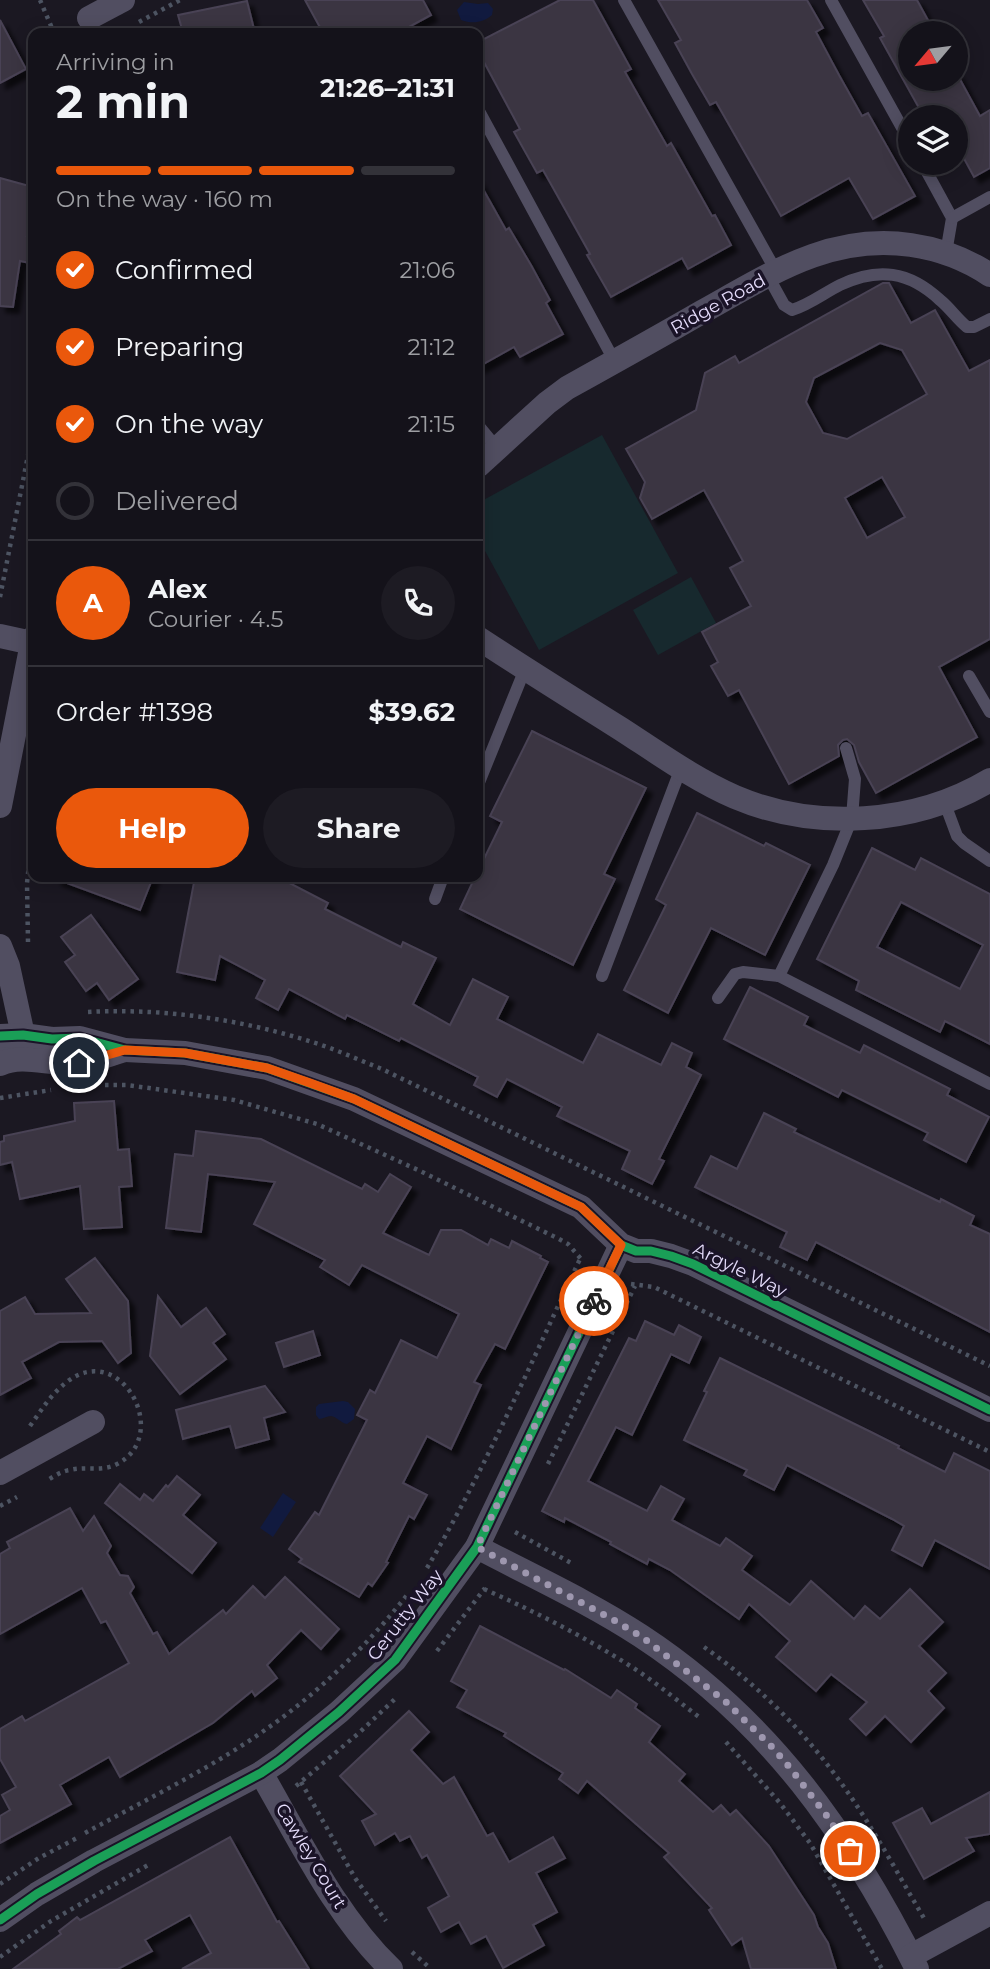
<!DOCTYPE html>
<meta charset="utf-8">
<style>
:root{--surface:#14121a;--page:#1d1b23;--text:#f1f3f6;--muted:#9d9ea2;--line:#333239;--accent:#ea580c}
body{margin:0;font-family:Montserrat,sans-serif;background:var(--page);color:var(--text);height:100vh;display:flex;flex-direction:column;font-size:26px;white-space:nowrap}
*{box-sizing:border-box;margin:0}
p{font-size:23px;color:var(--muted)}
.icon{flex:none;width:38px;height:38px;fill:none;stroke:currentColor;stroke-width:2;stroke-linecap:round;stroke-linejoin:round}
.map{position:relative;flex:1;overflow:hidden}
.details{position:absolute;left:28px;top:28px;width:455px;height:854px;display:flex;flex-direction:column;background:var(--surface);border-radius:14px;box-shadow:0 4px 18px #0003,0 0 0 2px var(--line)}
.details>*{flex:none}
.needle{width:46px;rotate:241deg}
.tools{position:absolute;left:898px;top:21px;display:grid;gap:14px}
.tools a{display:grid;place-items:center;width:70px;height:70px;border-radius:50%;background:var(--surface);box-shadow:0 4px 18px #0003,0 0 0 2px var(--line);font-size:35px}
.pin{position:absolute;display:grid;place-items:center;width:60px;height:60px;color:#fff;margin:-30px;border:4px solid #fff;border-radius:50%;box-shadow:0 2px 7px #0007}
.courier{position:absolute;display:grid;place-items:center;width:70px;height:70px;margin:-35px;border:5px solid #ea580c;border-radius:50%;background:#fff;color:#222;box-shadow:0 2px 9px #0007}
.headline em{font-style:normal;font-weight:700}
.headline div{display:flex;flex-direction:column-reverse}
.headline{display:flex;align-items:center;justify-content:space-between;height:119px;padding:0 28px}
h1{font-size:46px;font-weight:700;line-height:52px}
.bar{display:grid;grid-template-columns:repeat(4,1fr);gap:10px 7px;align-content:center;height:84px;padding:0 28px}
.bar i{height:9px;border-radius:5px;background:var(--line)}
.bar .selected{background:var(--accent)}
.bar p{grid-column:span 4}
.line{display:flex;align-items:center;gap:18px;padding:0 28px;border-top:2px solid var(--line)}
.line div{flex:1}
.round{display:grid;place-items:center;flex:none;width:74px;height:74px;border-radius:37px;background:var(--page)}
ol{padding:0 28px;list-style:none}
li{display:flex;align-items:center;gap:21px;height:77px}
li p{margin-inline-start:auto}
li .icon{padding:7px;border-radius:50%;background:var(--accent);color:#fff;stroke-width:4}
li:last-child{color:var(--muted)}
li i{width:38px;height:38px;border:4px solid var(--line);border-radius:50%}
.primary-button{display:flex;gap:14px;margin-top:auto;padding:14px 28px}
.primary-button a{flex:1;height:80px;border-radius:42px;background:var(--accent);color:#fff;font-size:28px;font-weight:700;line-height:80px;text-align:center}
.primary-button a+a{background:var(--page);color:var(--text)}
.map>svg:first-child{display:block}
.green{fill:#17292e}
.water{fill:#111a3f}
.building{fill:#3b3643;stroke:#494354;stroke-width:2;fill-rule:evenodd;filter:url(#shadow)}
.lines{fill:none;stroke-linecap:round;stroke-linejoin:round}
.path{stroke:#4d5462;stroke-width:4.5;stroke-dasharray:3.5 5;stroke-linecap:butt}
.lane{stroke:#514e61;stroke-width:12}
.street{stroke:#514e61;stroke-width:24}
.cycleway-casing{stroke:#1a1327;stroke-width:13}
.cycleway{stroke:#1a9f57;stroke-width:9}
.done{stroke:#9e97af;stroke-width:7;stroke-dasharray:0 12.6}
.route{stroke:#ea580c;stroke-width:9}
.labels{text-anchor:middle;dominant-baseline:central;stroke-width:7;stroke-linejoin:round;paint-order:stroke}
.street-label{font-size:18px;fill:#e5dcfb;stroke:#1a1327}
</style>
<div class="map">
<svg width="990" height="1969" viewBox="0 0 990 1969">
<defs>
<filter id="shadow"><feDropShadow dx="6" dy="6" stdDeviation="2" flood-color="#0009"/></filter>
</defs>
<rect width="100%" height="100%" fill="#1b1822"/>
<g class="green">
<polygon points="602,435 678,573 539,650 478,538 478,503"/>
<polygon points="691,577 716,623 658,655 633,610"/>
</g>
<g class="water">
<path d="M464,2L478,4L488,3L493,9L492,15C483,23 472,24 461,20L457,10Z"/>
<path d="M343,1401L348,1402L355,1409L354,1419L347,1424C341,1423 337,1417 331,1416C327,1416 323,1419 319,1419L316,1415V1407L319,1404Z"/>
<polygon points="283,1493 296,1502 273,1537 260,1528"/>
</g>
<g class="building">
<polygon points="305,0 423,0 431,15 398,33 323,33"/>
<polygon points="560,0 593,0 631,69 625,72 667,146 671,143 712,216 715,215 731,245 688,269 682,258 611,297 587,255 590,254 543,170 537,173 514,132 520,129 478,51 478,42"/>
<polygon points="658,0 807,0 823,28 816,32 839,75 862,116 868,113 915,196 873,219 849,178 781,216 716,102 710,105 692,74 675,43 681,40"/>
<polygon points="863,0 917,0 935,33 910,33 910,79 956,79 956,72 980,116 990,110 990,168 974,177 956,144 956,117 924,117 880,38 884,36"/>
<polygon points="247,1 255,33 183,33 178,15"/>
<polygon points="0,20 26,69 0,83"/>
<polygon points="0,178 33,187 33,216 27,236 33,237 30,263 20,261 13,307 0,306"/>
<polygon points="478,180 506,230 509,228 531,265 550,300 546,303 563,334 520,357 514,347 478,367"/>
<path d="M883,283H889L911,323L935,310L969,371L990,360V639L939,667L977,737L876,793L859,762L854,745L847,739L843,740L838,745L839,756L789,784L739,690L728,696L711,666L718,662L702,632L751,606L730,568L743,561L704,490L652,519L640,498L645,482L626,449L696,410L705,373L735,356L739,363ZM880,343L902,350L927,394L847,439L823,433L806,402L814,378ZM882,477L905,517L867,538L845,498Z"/>
<polygon points="532,731 646,788 604,874 615,879 573,965 460,909 475,877 478,877 478,871 502,822 490,816"/>
<polygon points="697,813 764,846 766,843 810,865 765,955 711,928 668,1013 624,990 666,905 656,899"/>
<path d="M872,848L915,870L921,858L990,894V1044L945,1021L940,1032L856,990L859,981L817,959ZM901,902L983,945L960,989L877,947Z"/>
<polygon points="56,877 153,877 140,910 56,879"/>
<polygon points="195,877 278,877 328,903 325,909 401,947 403,942 436,958 413,1004 450,1025 473,979 508,997 497,1019 583,1063 598,1034 661,1065 672,1043 692,1053 686,1067 701,1075 659,1159 664,1161 652,1184 622,1169 630,1151 557,1116 562,1107 507,1079 497,1097 474,1085 478,1077 401,1038 399,1041 347,1015 345,1019 289,989 278,1010 256,998 265,980 220,956 215,980 177,972"/>
<polygon points="91,915 138,979 109,1000 97,983 86,991 65,962 75,955 61,937"/>
<polygon points="750,987 808,1017 804,1025 860,1053 864,1045 950,1089 947,1095 989,1117 966,1162 924,1140 928,1133 842,1090 838,1097 724,1039"/>
<polygon points="114,1101 118,1150 129,1149 132,1186 119,1187 122,1227 84,1229 80,1186 20,1199 12,1162 0,1165 0,1142 4,1141 4,1136 75,1121 74,1103"/>
<polygon points="764,1113 796,1129 794,1132 940,1202 941,1199 974,1216 970,1225 990,1234 990,1332 816,1242 807,1260 780,1247 787,1232 695,1187 711,1156 737,1169"/>
<polygon points="196,1131 261,1139 362,1189 365,1184 378,1192 390,1174 411,1187 383,1233 429,1255 441,1230 461,1230 488,1245 491,1239 509,1248 512,1241 541,1256 540,1258 548,1262 505,1349 495,1344 474,1382 481,1385 451,1449 427,1436 403,1483 427,1495 414,1519 409,1516 386,1562 388,1563 372,1586 368,1583 359,1597 299,1562 302,1559 289,1549 315,1512 319,1515 367,1420 357,1415 370,1390 375,1393 401,1340 437,1358 459,1314 362,1265 349,1285 320,1267 325,1260 254,1224 275,1182 208,1174 201,1232 166,1228 175,1154 193,1156"/>
<polygon points="95,1258 128,1301 131,1353 118,1363 102,1341 59,1342 22,1362 31,1378 0,1395 0,1311 25,1297 35,1314 91,1313 66,1279"/>
<polygon points="158,1296 181,1327 206,1308 225,1334 213,1343 226,1359 180,1394 150,1356"/>
<polygon points="645,1321 674,1335 679,1325 701,1337 689,1363 671,1354 632,1435 616,1427 588,1481 647,1511 661,1486 684,1499 672,1520 720,1546 726,1538 752,1556 742,1570 790,1605 811,1581 854,1619 865,1606 880,1619 910,1589 943,1622 919,1646 946,1673 928,1691 944,1708 911,1742 885,1716 866,1735 850,1719 867,1702 831,1674 816,1691 776,1657 790,1641 749,1604 739,1619 670,1570 649,1559 647,1564 610,1544 611,1542 565,1518 564,1522 542,1511 629,1338 636,1341"/>
<polygon points="313,1331 320,1355 284,1367 276,1343"/>
<polygon points="720,1358 869,1431 899,1446 898,1448 945,1472 954,1453 990,1471 990,1569 935,1540 922,1566 892,1550 904,1526 892,1519 787,1465 774,1490 744,1475 747,1470 684,1440 707,1392 704,1391"/>
<polygon points="265,1386 285,1412 264,1418 269,1439 236,1448 230,1426 183,1439 176,1410"/>
<polygon points="177,1476 200,1495 183,1515 216,1543 192,1573 105,1503 120,1484 140,1500 144,1494 153,1501 166,1485 168,1487"/>
<polygon points="70,1508 83,1531 94,1516 111,1546 107,1553 120,1575 128,1576 134,1587 130,1593 153,1634 157,1632 169,1654 223,1610 226,1614 253,1586 265,1598 285,1577 339,1629 321,1649 301,1630 267,1665 277,1678 255,1696 252,1691 213,1723 120,1777 109,1757 60,1785 71,1804 0,1843 0,1816 10,1810 2,1795 16,1787 0,1759 0,1729 22,1716 25,1721 129,1663 106,1621 101,1623 82,1588 0,1634 0,1554 10,1548 7,1542"/>
<polygon points="480,1626 564,1670 565,1669 611,1698 617,1690 637,1704 635,1708 660,1726 649,1742 685,1774 679,1781 713,1812 721,1805 730,1815 736,1810 769,1846 814,1915 818,1927 828,1943 836,1969 751,1969 742,1938 732,1945 709,1910 712,1908 664,1857 669,1853 587,1781 578,1793 559,1779 563,1773 504,1736 506,1733 457,1707 467,1690 451,1681"/>
<polygon points="409,1711 429,1732 411,1750 443,1784 454,1777 487,1836 493,1833 509,1862 553,1837 565,1858 536,1873 557,1912 533,1925 544,1945 503,1968 486,1936 471,1944 459,1922 441,1932 428,1908 449,1896 427,1855 422,1858 410,1836 400,1841 395,1833 375,1845 362,1821 376,1814 340,1776"/>
<polygon points="990,1792 990,1834 966,1838 974,1851 924,1879 893,1823 922,1808 931,1824"/>
<polygon points="230,1837 277,1922 279,1921 309,1969 182,1969 211,1953 190,1915 145,1940 152,1951 118,1969 13,1969 61,1934 59,1931 77,1917 80,1920"/>
</g>
<g class="lines">
<g class="path">
<polyline points="40,0 54,33"/>
<polyline points="139,22 180,0"/>
<polyline points="0,597 33,430"/>
<polyline points="28,942 27,883 33,827"/>
<path d="M88,1012C163,1008 240,1019 312,1042C335,1049 359,1060 382,1069L990,1366"/>
<polyline points="105,1085 127,1085 234,1100 317,1124 418,1170 559,1239 568,1244 582,1260"/>
<polyline points="0,1098 51,1090"/>
<polyline points="631,1284 654,1287 990,1452"/>
<path d="M30,1426C42,1409 52,1393 68,1381C122,1341 172,1436 117,1464C102,1472 86,1466 70,1470C61,1471 53,1477 46,1481"/>
<polyline points="548,1464 635,1286"/>
<polyline points="0,1506 17,1497"/>
<polyline points="515,1532 573,1564"/>
<path d="M427,1568C485,1469 531,1363 580,1259"/>
<path d="M484,1589C538,1613 589,1639 638,1671C659,1685 679,1702 699,1717"/>
<path d="M704,1647C758,1685 806,1733 844,1787C874,1829 899,1876 925,1920"/>
<polyline points="437,1651 485,1588"/>
<polyline points="726,1742 780,1803 810,1843 882,1969"/>
<polyline points="301,1782 355,1878 386,1921"/>
<polyline points="296,1786 360,1732 397,1697"/>
<path d="M85,1833C145,1800 208,1770 265,1730C317,1694 368,1645 407,1595"/>
<polyline points="0,1884 39,1858 77,1838"/>
<polyline points="412,1952 431,1969"/>
<polyline points="0,1957 51,1921 148,1865"/>
</g>
<g class="lane">
<polyline points="624,0 776,271"/>
<polyline points="831,0 910,142"/>
<polyline points="478,109 615,362"/>
<polyline points="922,163 952,218 946,253"/>
<polyline points="952,218 990,197"/>
<path d="M768,276L784,305L792,310C809,305 824,293 840,285C878,267 909,271 940,300C950,308 957,319 967,327H974L990,319"/>
<polyline points="478,425 497,448"/>
<polyline points="969,676 990,712"/>
<polyline points="478,785 525,669"/>
<polyline points="944,801 957,836 964,843 990,861"/>
<polyline points="435,899 443,877"/>
<polyline points="602,976 681,768"/>
<polyline points="779,976 833,865 852,818 855,779 846,748"/>
<polyline points="718,998 735,974 743,972 779,976 990,1084"/>
</g>
<g class="street">
<polyline points="89,18 123,0"/>
<path d="M478,466L547,403L567,388C612,363 657,338 702,312C769,275 830,233 911,245C939,249 966,259 990,275"/>
<polyline points="0,636 32,643"/>
<path d="M478,638C525,669 573,699 621,729C658,753 694,779 735,797C815,831 915,825 990,780"/>
<polyline points="0,806 33,638"/>
<polyline points="0,946 8,966 23,1035 10,1059 0,1047"/>
<polyline points="0,1036 23,1035 52,1039 80,1038 125,1050 185,1053 267,1068 354,1099 581,1207 621,1245 636,1251 651,1251 671,1256 693,1264 990,1410"/>
<path d="M0,1064C22,1054 47,1064 71,1063C89,1063 107,1055 125,1050"/>
<polyline points="0,1473 93,1422"/>
<path d="M477,1547C532,1576 589,1602 641,1636C769,1720 849,1834 917,1969"/>
<path d="M261,1773C300,1840 335,1915 391,1969"/>
<polyline points="0,1920 37,1894 94,1861 261,1773 280,1760 339,1712 395,1660 477,1547 621,1245"/>
<polyline points="911,1956 990,1913"/>
</g>
<defs>
<g id="cycleway">
<polyline points="0,1036 23,1035 52,1039 80,1038 125,1050 185,1053 267,1068 354,1099 581,1207 621,1245 636,1251 651,1251 671,1256 693,1264 990,1410"/>
<polyline points="0,1920 37,1894 94,1861 261,1773 280,1760 339,1712 395,1660 477,1547 621,1245"/>
</g>
</defs>
<use href="#cycleway" class="cycleway-casing"/>
<use href="#cycleway" class="cycleway"/>
</g>
<g class="lines">
<polyline class="done" points="594,1301 477,1547 612,1619 642,1637 725,1701 773,1748 791,1769 827,1816 850,1851"/>
<polyline class="route" points="79,1063 125,1050 185,1053 267,1068 310,1083 354,1099 581,1207 621,1245 594,1301"/>
</g>
<g class="labels">
<g class="street-label">
<text transform="translate(718 304) rotate(-29)">Ridge Road</text>
<text transform="translate(740 1270) rotate(26)">Argyle Way</text>
<text transform="translate(405 1615) rotate(-52)">Cerutty Way</text>
<text transform="translate(311 1856) rotate(59)">Cawley Court</text>
</g>
</g>
</svg>
<div class="tools">
<a><svg class="needle" viewBox="-14 -14 28 28"><path d="M0-13l5 13h-10z" fill="#e53935"/><path d="M0 13l5-13h-10z" fill="#9d9ea2"/></svg></a>
<a><svg class="icon" aria-label="layers" viewBox="0 0 24 24"><path d="M12 4l9 5-9 5-9-5zM3 14l9 5 9-5"/></svg></a>
</div>
<div class="pin" style="left:850px;top:1851px;background:#ea580c"><svg class="icon" aria-label="bag" viewBox="0 0 24 24"><path d="M5 8h14l-1 12H6zM9 8a3 3 0 0 1 6 0"/></svg></div>
<div class="pin" style="left:79px;top:1063px;background:#1f2937"><svg class="icon" aria-label="home" viewBox="0 0 24 24"><path d="M3 11l9-7 9 7M6 9v11h12V9"/></svg></div>
<div class="courier" style="left:594px;top:1301px"><svg class="icon" aria-label="bike" viewBox="0 0 24 24"><circle cx="6" cy="16" r="4"/><circle cx="18" cy="16" r="4"/><path d="M6 16l4-8h5l3 8M10 8l3 8H6M13 5h3"/></svg></div>
<section class="details">
<div class="headline"><div><h1>2 min</h1><p>Arriving in</p></div><em>21:26–21:31</em></div>
<div class="bar"><i class="selected"></i><i class="selected"></i><i class="selected"></i><i></i><p>On the way · 160 m</p></div>
<ol>
<li><svg class="icon" aria-label="check" viewBox="0 0 24 24"><path d="M5 12l5 5 9-10"/></svg>Confirmed<p>21:06</p></li>
<li><svg class="icon" aria-label="check" viewBox="0 0 24 24"><path d="M5 12l5 5 9-10"/></svg>Preparing<p>21:12</p></li>
<li><svg class="icon" aria-label="check" viewBox="0 0 24 24"><path d="M5 12l5 5 9-10"/></svg>On the way<p>21:15</p></li>
<li><i></i>Delivered</li>
</ol>
<div class="line" style="height:126px"><b class="round" style="background:var(--accent);color:#fff">A</b><div><b>Alex</b><p>Courier · 4.5</p></div><a class="round"><svg class="icon" aria-label="phone" viewBox="0 0 24 24"><path d="M5 4h4l2 5-3 2q2 4 5 5l2-3 5 2v4C11 20 4 13 5 4z"/></svg></a></div>
<div class="line" style="height:91px"><div>Order #1398</div><b>$39.62</b></div>
<div class="primary-button"><a>Help</a><a>Share</a></div>
</section>
</div>
